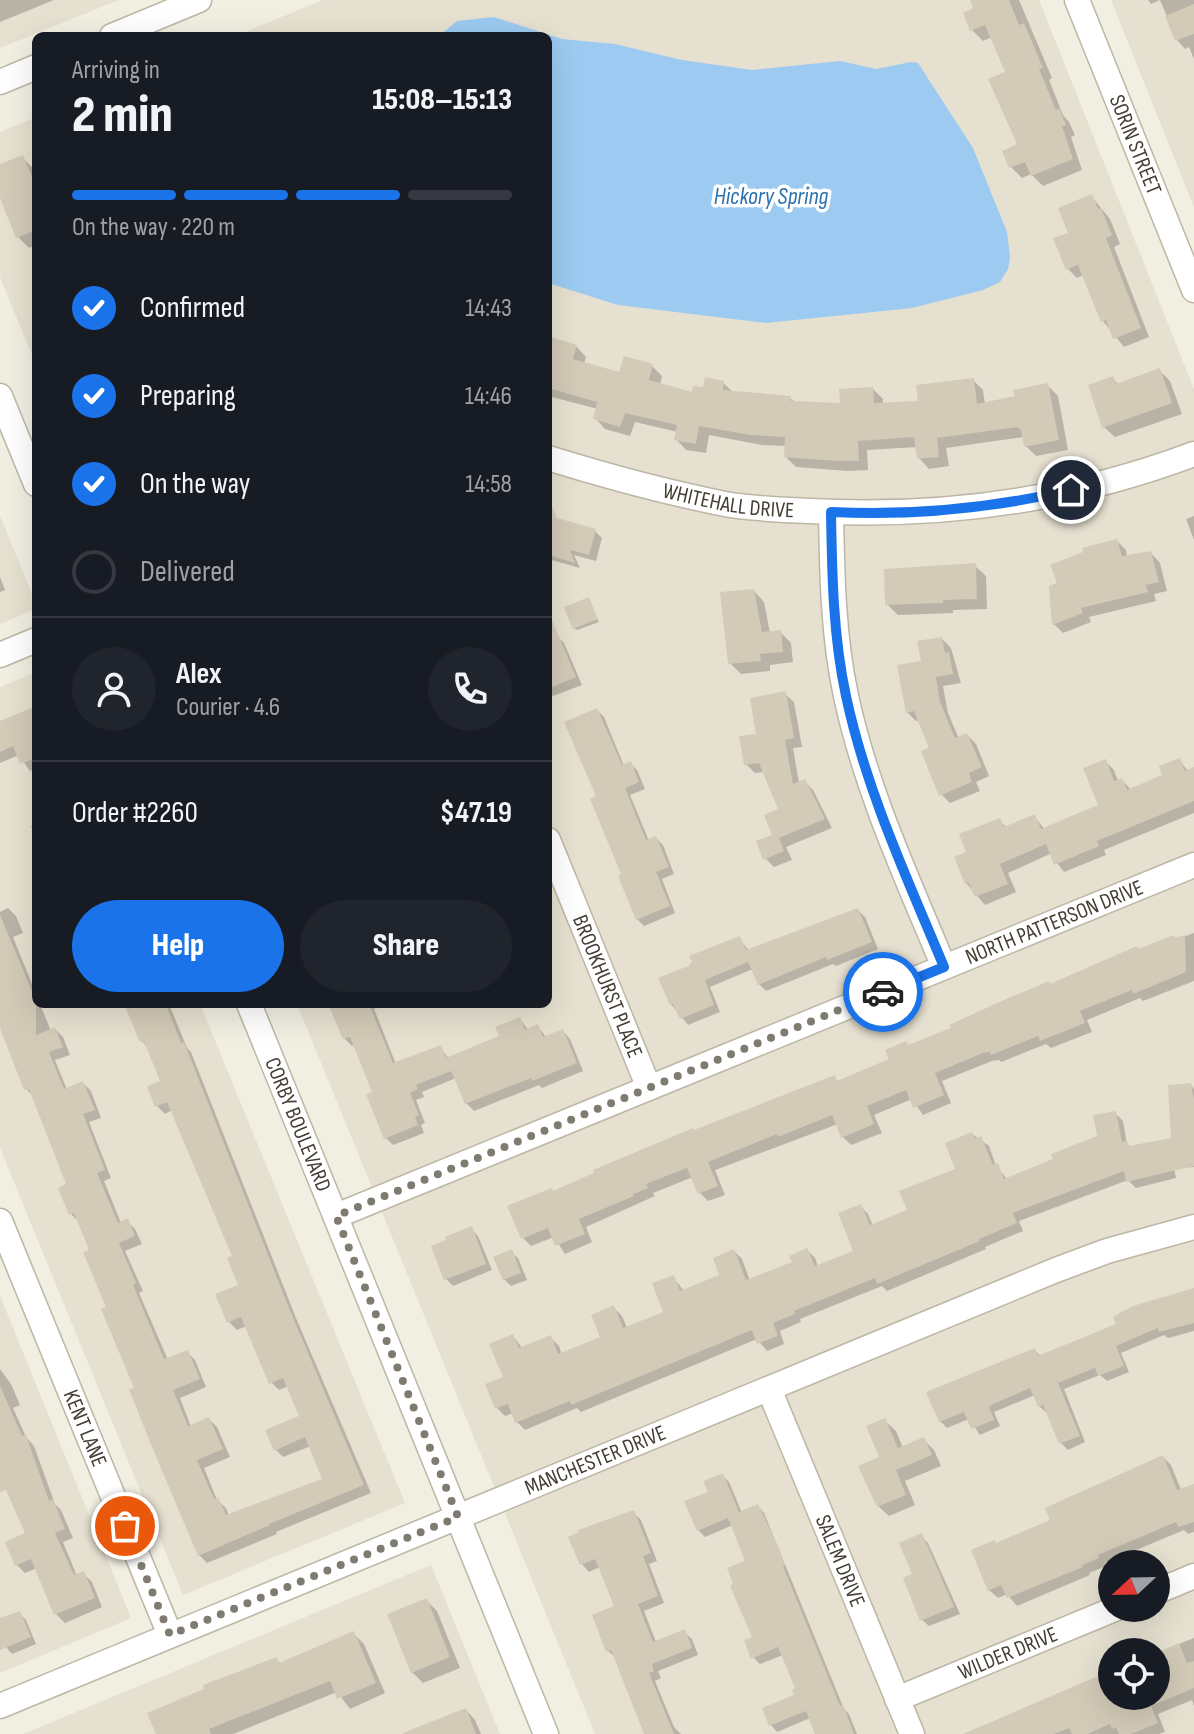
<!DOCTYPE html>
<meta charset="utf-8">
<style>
:root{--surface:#171b24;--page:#20242c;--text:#f1f3f6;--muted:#9ea1a6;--line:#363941;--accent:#1a73e8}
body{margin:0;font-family:"Sofia Sans Condensed",sans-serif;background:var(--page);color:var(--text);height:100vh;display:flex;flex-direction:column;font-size:30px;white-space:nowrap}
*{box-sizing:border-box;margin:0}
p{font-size:26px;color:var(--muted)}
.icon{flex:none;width:44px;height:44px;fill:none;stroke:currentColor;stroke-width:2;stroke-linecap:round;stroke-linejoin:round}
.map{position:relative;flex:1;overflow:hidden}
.panel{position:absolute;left:32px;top:32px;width:520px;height:976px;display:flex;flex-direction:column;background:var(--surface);border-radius:12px;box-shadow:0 8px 32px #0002}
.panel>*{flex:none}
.needle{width:52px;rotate:248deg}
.fabs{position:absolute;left:1098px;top:1550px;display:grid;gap:16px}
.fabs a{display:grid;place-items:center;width:72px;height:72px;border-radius:50%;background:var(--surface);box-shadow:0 8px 32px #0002;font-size:40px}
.pin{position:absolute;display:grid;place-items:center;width:68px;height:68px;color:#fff;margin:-34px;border:4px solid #fff;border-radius:50%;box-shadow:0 2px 8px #0007}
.courier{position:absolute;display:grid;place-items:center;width:80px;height:80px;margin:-40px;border:6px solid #1a73e8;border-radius:50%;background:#fff;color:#222;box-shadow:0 2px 10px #0007}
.head em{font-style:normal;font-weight:800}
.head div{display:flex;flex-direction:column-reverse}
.head{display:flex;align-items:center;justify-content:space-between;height:136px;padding:0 40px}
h1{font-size:52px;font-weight:800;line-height:60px}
.bar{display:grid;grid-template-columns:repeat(4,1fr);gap:12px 8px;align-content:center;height:96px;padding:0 40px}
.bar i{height:10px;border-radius:6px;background:var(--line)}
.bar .current{background:var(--accent)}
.bar p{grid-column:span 4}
.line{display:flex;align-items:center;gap:20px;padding:0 40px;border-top:2px solid var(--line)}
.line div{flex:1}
.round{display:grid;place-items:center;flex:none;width:84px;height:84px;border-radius:42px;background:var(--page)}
ol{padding:0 40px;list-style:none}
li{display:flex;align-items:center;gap:24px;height:88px}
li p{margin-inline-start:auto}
li .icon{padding:8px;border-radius:50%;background:var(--accent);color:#fff;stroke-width:4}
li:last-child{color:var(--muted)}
li i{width:44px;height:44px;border:4px solid var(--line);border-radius:50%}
.action{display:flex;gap:16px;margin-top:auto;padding:16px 40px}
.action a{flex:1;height:92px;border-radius:48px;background:var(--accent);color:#fff;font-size:32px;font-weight:800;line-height:92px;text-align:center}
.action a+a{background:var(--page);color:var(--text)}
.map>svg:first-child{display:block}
.residential{fill:#e6e0d0;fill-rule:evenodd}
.water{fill:#9ccaf1}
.shadow{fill:#0003}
.building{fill:#d3cab7}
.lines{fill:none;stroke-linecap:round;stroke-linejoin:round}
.minor-casing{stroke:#bdb6a5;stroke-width:27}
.minor{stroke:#fff;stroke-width:24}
.done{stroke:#807b70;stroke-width:8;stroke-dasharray:0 14.4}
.route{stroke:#1a73e8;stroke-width:10}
.labels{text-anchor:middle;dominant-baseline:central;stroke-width:7;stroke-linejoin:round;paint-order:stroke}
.street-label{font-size:22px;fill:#433d33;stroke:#fff}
.water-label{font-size:24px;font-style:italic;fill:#2b71af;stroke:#fff}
</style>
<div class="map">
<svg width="1194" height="1734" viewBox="0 0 1194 1734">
<rect width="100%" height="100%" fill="#f1eee2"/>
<g class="residential">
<polygon points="0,0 119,0 0,48"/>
<path d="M323,0H1039L1194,389V1734H595L297,1004H548V36H235ZM1112,1564H1156V1608H1112ZM1112,1652H1156V1696H1112Z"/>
<polygon points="1111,0 1194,0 1194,207"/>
<polygon points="36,117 36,365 0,277 0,132"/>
<polygon points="0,516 36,604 36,609 0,624"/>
<polygon points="36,672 36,1004 200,1004 405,1503 183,1595 0,1148 0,687"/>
<polygon points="0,1296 131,1618 0,1673"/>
<polygon points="431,1565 500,1734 23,1734"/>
</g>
<polygon class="water" points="494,17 562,39 615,44 682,60 752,70 840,61 876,69 911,62 918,63 973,148 1007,232 1010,258 1008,269 1000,282 983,290 912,308 766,323 618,305 548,283 548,36 439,36 457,21"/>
<g class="shadow">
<polygon points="0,0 54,0 0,22"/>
<polygon points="972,0 1019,0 1052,78 1049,80 1063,115 1069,122 1075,135 1071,137 1082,170 1043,186 1031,174 1022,178 1011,167 1005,152 1020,146 1007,73 992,37 983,41 972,30 976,10"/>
<polygon points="1148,0 1194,0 1194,59 1189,47 1185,49 1177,40 1160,0 1151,4"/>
<polygon points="22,157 33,168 36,175 36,245 29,248 18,237 0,193 0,166"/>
<polygon points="1091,196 1110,219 1120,244 1114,247 1149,337 1124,347 1103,321 1084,275 1077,278 1068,269 1070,234"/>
<polygon points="548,342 576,346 586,357 584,364 621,375 652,366 662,376 660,385 693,395 723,383 734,393 790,398 796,403 842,405 873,389 883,399 883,404 921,403 973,380 983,390 985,404 1017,398 1048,386 1058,396 1068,450 1036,456 1026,446 1024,437 946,448 949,466 929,469 919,458 918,447 867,450 868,470 848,471 796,467 786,457 786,446 762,445 709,435 706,453 686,450 676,439 678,432 635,422 630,436 605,429 595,418 598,409 548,396"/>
<polygon points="1160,371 1170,381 1182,414 1115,437 1104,427 1112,378 1119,385"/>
<polygon points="1194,516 1194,540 1186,519"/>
<polygon points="548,519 595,531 602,538 596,561 574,555 580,568 548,559"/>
<polygon points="1117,541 1126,550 1127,557 1151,553 1160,563 1167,591 1154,594 1156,601 1089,617 1091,622 1063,633 1054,624 1051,587 1060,584"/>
<polygon points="975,566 986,576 987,609 953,610 953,613 898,615 887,604"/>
<polygon points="0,577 5,590 0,592"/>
<polygon points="754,591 764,602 770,633 780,632 791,643 793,662 770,665 770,671 741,674 730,663"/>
<polygon points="588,599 599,622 577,630 574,628"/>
<polygon points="557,636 564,643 582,685 553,696 548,692 548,640"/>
<polygon points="942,639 951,648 961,683 943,686 948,713 959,739 967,735 976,744 989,776 976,782 980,791 950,803 941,794 931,749 920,720 916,721 907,712 923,662"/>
<polygon points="785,694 794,702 802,747 793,748 799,783 804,781 813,790 832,828 786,847 792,860 774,867 765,858 774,836 780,810 764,772 755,773 746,764 759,735"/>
<polygon points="36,709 36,769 30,771 19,755 0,763 0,725"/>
<polygon points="597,710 604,717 624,766 630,763 637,770 645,789 630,795 649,841 656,838 663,845 674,874 662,879 675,913 644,926 637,919 599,797"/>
<polygon points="1179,760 1189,772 1194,770 1194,813 1104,850 1106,855 1064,872 1050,854 1008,873 1016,892 985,905 966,883 969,853 999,820 1007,828 1035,817 1045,830 1100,807 1105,761 1114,770 1118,781 1122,780 1131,790 1165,776"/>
<polygon points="36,824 36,838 31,826"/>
<polygon points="8,908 16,916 23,933 13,937 36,994 36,1004 40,1004 51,1031 55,1029 63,1037 70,1055 55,1060 67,1090 83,1083 91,1091 101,1118 89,1122 111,1178 104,1181 121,1223 127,1221 135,1229 142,1244 125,1251 143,1291 139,1293 168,1360 187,1352 195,1360 206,1387 180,1398 191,1427 209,1419 217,1427 230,1457 204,1468 217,1500 226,1508 229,1516 324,1480 311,1446 283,1457 275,1449 302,1417 289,1386 279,1390 271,1382 247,1326 237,1330 229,1322 241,1286 235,1257 172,1110 165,1114 157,1106 163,1082 149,1049 142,1041 126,1004 169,1004 187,1048 191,1052 296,1318 371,1493 276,1532 277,1534 207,1563 199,1555 136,1389 92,1251 79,1222 71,1214 68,1185 34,1097 26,1089 0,1024 0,912"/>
<polygon points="858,910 865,917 878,949 836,966 833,964 766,991 759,984 753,969 710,987 720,1012 688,1025 671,1004 689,967 740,939 749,951"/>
<polygon points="1194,933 1194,981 1143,1001 1140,998 1087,1020 1092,1032 1051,1048 1046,1044 1001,1062 999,1060 992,1061 942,1081 951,1103 923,1115 912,1099 874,1115 882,1133 851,1145 843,1137 838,1124 715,1170 725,1195 708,1201 700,1193 693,1177 653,1193 655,1196 586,1227 592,1242 565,1254 554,1237 531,1246 523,1238 554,1193 694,1132 834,1077 839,1082 891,1060 910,1047 1050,986"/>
<polygon points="331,1004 384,1004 374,1009 396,1064 440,1047 449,1059 502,1038 520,1019 529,1031 538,1027 547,1038 563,1031 570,1039 583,1071 542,1088 539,1085 474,1111 466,1103 456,1078 422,1092 424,1097 416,1100 425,1123 421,1125 424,1133 393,1145 386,1138 375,1093 355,1044 352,1046 344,1038"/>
<polygon points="1191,1085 1194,1089 1194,1167 1174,1168 1176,1178 1136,1188 1128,1180 1019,1221 1023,1231 985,1247 986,1249 887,1291 882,1286 800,1319 801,1322 780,1331 784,1344 767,1351 757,1339 581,1412 577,1408 525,1430 517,1422 513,1413 505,1416 497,1408 513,1336 523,1349 551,1338 559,1346 562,1355 603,1338 614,1308 622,1316 627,1328 666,1313 673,1277 684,1291 722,1276 734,1251 742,1259 750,1281 794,1263 807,1250 815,1258 818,1267 855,1252 860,1206 868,1214 873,1226 910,1212 958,1170 972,1134 989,1146 996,1166 1008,1180 1056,1160 1099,1137 1115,1113 1123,1121 1127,1144 1131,1148 1173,1140"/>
<polygon points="471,1229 478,1236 492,1270 453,1286 446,1279"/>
<polygon points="511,1252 518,1258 527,1280 511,1286 504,1279"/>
<polygon points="1194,1290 1194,1331 1168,1338 1164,1335 1121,1353 1129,1372 1107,1381 1100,1375 1064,1389 1085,1442 1068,1450 1061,1443 1048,1411 1046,1412 1039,1406 1035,1395 994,1412 1000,1426 980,1435 969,1419 947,1428 940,1421 1035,1350 1041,1357"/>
<polygon points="0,1369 11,1384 20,1405 13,1408 26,1437 34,1446 55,1504 61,1510 73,1538 63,1542 77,1576 83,1573 92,1582 102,1607 65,1623 56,1614 37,1568 25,1573 16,1564 28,1534 0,1471"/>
<polygon points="885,1421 896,1431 903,1448 923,1439 934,1450 941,1466 905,1481 915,1505 889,1516 878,1506"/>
<polygon points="1163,1457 1171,1465 1181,1490 1194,1486 1194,1532 1188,1534 1184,1530 1105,1563 1106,1566 1089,1573 1090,1575 1017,1606 1007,1594 998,1598 989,1590 997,1545 1053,1521"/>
<polygon points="722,1475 729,1482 742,1513 758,1506 764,1513 844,1709 849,1714 857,1734 816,1734 810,1718 777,1732 771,1725 797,1696 797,1689 783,1655 760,1664 753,1657 755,1638 747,1562 733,1525 705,1537 698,1530 710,1493"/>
<polygon points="633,1512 641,1520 657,1561 649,1564 664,1603 644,1611 656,1642 684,1632 692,1639 698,1655 658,1671 661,1678 655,1681 674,1727 681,1734 645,1734 616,1658 608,1651 617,1607 600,1567 589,1572 582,1564"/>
<polygon points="921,1536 928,1543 960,1614 929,1626 922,1620"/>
<polygon points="426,1600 437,1611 460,1668 423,1683 412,1672"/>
<polygon points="19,1613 26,1620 36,1644 12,1654 6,1647 0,1634 0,1621"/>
<polygon points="353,1633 364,1644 385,1693 350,1709 337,1692 233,1734 158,1734 276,1659 281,1664"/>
<polygon points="1194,1638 1194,1706 1192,1700 1158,1714 1165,1732 1159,1734 993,1734 1112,1672 1112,1696 1156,1696 1156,1653"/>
<polygon points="466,1710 475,1720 481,1734 437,1734"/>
</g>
<g class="building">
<polygon points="970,0 1009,0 1019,25 1024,23 1043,68 1039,69 1056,110 1059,108 1066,125 1062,126 1073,159 1031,176 1025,162 1009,168 1002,151 1017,144 988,79 1005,72 985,25 970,31 963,13 973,8"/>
<polygon points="1194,4 1194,34 1175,41 1165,16"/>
<polygon points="23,155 36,187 36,230 16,238 0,198 0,164"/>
<polygon points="1092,194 1098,209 1101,208 1112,235 1106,238 1141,328 1113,339 1106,320 1101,322 1078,265 1066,270 1053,238 1068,233 1058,208"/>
<polygon points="548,336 577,345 573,359 619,372 624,356 653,364 649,380 692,392 693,386 703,387 705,377 724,381 723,390 791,396 791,401 840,403 839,389 873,387 874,403 918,401 916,385 974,378 977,404 1015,396 1013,390 1048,383 1059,440 1024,447 1021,430 1018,427 937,438 939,457 917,459 914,437 858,441 859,461 837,461 784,457 785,437 750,435 699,426 696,444 674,440 677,425 625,413 620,427 593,419 597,402 548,388"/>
<polygon points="1160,368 1172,403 1102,428 1088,385 1113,376 1116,384"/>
<polygon points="548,498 557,518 596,529 589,555 570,550 575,563 548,555"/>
<polygon points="1117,539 1122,556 1151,551 1159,582 1146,585 1148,592 1081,608 1083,613 1052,625 1049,586 1057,583 1050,565 1083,552 1082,548"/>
<polygon points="976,563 977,599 943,600 943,603 885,605 884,569"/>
<polygon points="754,589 762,632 781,630 783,652 760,654 761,661 728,664 720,592"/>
<polygon points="589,597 598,619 573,629 564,607"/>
<polygon points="548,611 576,677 548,689"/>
<polygon points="942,637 945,653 949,652 953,674 936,677 940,702 955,738 967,733 982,767 969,773 972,782 939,796 921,751 929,748 914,711 906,713 897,665 921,661 917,641"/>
<polygon points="786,691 794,738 785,740 793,784 805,779 825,819 779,838 784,851 763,860 756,841 772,835 764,815 778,809 759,763 744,765 739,736 756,734 750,698"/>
<polygon points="36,706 36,758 20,764 13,746 0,752 0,721"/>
<polygon points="597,708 622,765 631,761 639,782 625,788 646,840 656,836 669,867 656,872 670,906 636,920 618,876 621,874 590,799 596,796 564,722"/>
<polygon points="1180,758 1185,771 1194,767 1194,801 1097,841 1099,846 1054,865 1046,844 1000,864 1008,884 975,897 968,882 965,884 954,857 966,852 959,834 1000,818 1004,827 1035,814 1041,829 1098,805 1083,768 1106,759 1114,781 1122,778 1127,790 1162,775 1159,766"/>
<polygon points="858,908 872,942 827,960 826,957 758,985 748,962 705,980 714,1005 680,1019 673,1004 670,1005 658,978 688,966 692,962 689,956 740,936 746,950"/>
<polygon points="0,915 36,1001 36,1035 55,1027 63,1047 49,1052 64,1089 83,1081 95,1110 83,1114 105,1170 97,1173 118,1223 128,1218 135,1236 119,1243 136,1283 133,1285 164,1359 188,1350 200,1379 173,1390 188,1426 209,1417 223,1449 197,1460 214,1499 218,1497 226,1515 322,1479 305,1437 274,1451 265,1430 299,1416 283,1378 269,1384 241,1317 227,1323 215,1294 238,1285 227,1258 232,1256 167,1102 155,1107 147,1086 160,1081 144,1041 140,1042 124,1004 166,1004 181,1043 184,1042 289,1308 364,1485 269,1524 270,1525 198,1556 150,1442 129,1389 134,1388 101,1309 106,1307 83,1252 89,1250 74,1213 69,1215 58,1188 66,1184 29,1089 24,1090 0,1028"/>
<polygon points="1174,935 1175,938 1185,935 1186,972 1133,994 1132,990 1080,1011 1085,1023 1040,1041 1038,1036 991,1055 990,1052 983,1053 935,1073 944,1095 913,1108 906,1090 867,1106 874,1124 841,1138 832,1115 778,1137 777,1134 708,1162 718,1186 698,1194 687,1168 646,1184 648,1188 633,1194 634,1196 579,1219 585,1234 555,1246 548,1228 521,1239 507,1206 552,1188 553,1191 594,1173 593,1170 693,1128 694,1130 835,1075 837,1081 889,1059 885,1050 906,1041 908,1045 951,1028 949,1025 1004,1000 1049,981 1050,984 1137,946 1138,949"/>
<polygon points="328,1004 369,1004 393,1063 441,1045 446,1058 499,1036 495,1027 520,1017 525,1030 538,1024 543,1037 563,1029 577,1063 532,1081 531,1078 465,1104 451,1071 416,1085 418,1089 410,1093 419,1115 415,1117 418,1125 384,1139 366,1094 372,1092 350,1037 343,1039"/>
<polygon points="1191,1083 1194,1100 1194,1166 1126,1182 1124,1171 1013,1213 1017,1223 979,1239 980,1241 877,1284 875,1278 794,1311 795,1314 773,1323 778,1336 757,1344 752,1330 571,1405 570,1401 515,1423 508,1404 495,1409 485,1384 503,1377 489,1344 513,1334 519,1348 551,1335 558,1354 600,1337 591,1315 614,1305 623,1328 663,1312 652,1283 674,1275 680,1291 719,1275 713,1258 734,1249 746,1280 792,1262 789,1256 807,1248 815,1266 853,1251 838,1213 861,1204 870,1225 907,1210 899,1191 955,1169 945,1143 972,1132 975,1139 981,1136 993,1165 998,1163 1004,1179 1053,1159 1051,1154 1097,1136 1093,1115 1116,1111 1122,1142 1127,1141 1129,1146 1171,1138 1168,1085"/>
<polygon points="472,1226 486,1264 444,1280 431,1246 446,1240 445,1237"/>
<polygon points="512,1249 521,1273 503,1280 493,1257"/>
<polygon points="1194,1288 1194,1323 1159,1332 1158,1328 1116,1346 1124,1366 1098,1376 1095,1368 1058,1383 1080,1436 1059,1444 1043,1405 1038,1407 1030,1388 989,1406 994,1420 971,1429 964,1412 939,1422 926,1392 1035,1348 1038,1356 1116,1324 1113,1317 1133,1306"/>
<polygon points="0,1386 22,1436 26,1435 49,1501 53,1499 65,1529 55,1533 74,1575 84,1571 95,1598 54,1615 31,1559 15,1566 5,1542 25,1533 6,1490 0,1492"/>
<polygon points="885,1418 898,1448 924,1437 932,1455 896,1470 906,1495 877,1507 858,1466 879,1457 866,1426"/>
<polygon points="1163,1455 1177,1490 1194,1484 1194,1522 1178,1527 1176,1522 1098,1555 1099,1558 1082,1565 1083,1567 1007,1598 1001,1585 988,1591 971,1550 995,1540 996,1543 1050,1520 1045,1508"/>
<polygon points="723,1473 739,1512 758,1504 778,1546 785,1565 783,1566 840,1706 843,1705 854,1734 815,1734 806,1711 769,1726 762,1708 794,1695 792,1690 795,1688 778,1647 751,1659 744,1640 752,1637 730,1586 733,1584 727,1568 745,1561 728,1518 697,1531 684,1501 708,1492 703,1481"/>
<polygon points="634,1510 651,1553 643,1556 658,1596 638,1604 653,1642 685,1629 692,1648 652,1664 654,1671 649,1673 674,1734 644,1734 611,1650 606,1652 592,1615 614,1606 595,1559 580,1565 568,1537 579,1532 578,1530"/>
<polygon points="922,1533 954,1607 920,1621 903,1578 912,1574 899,1543"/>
<polygon points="427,1598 450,1657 411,1673 387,1614"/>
<polygon points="20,1611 31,1637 0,1650 0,1618"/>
<polygon points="354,1631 376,1683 337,1699 330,1681 209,1729 211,1734 156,1734 147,1713 204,1689 203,1685 277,1657 279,1663"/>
<polygon points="1179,1643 1187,1663 1194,1661 1194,1688 1156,1704 1156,1653"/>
<polygon points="1112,1670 1112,1696 1147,1696 1158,1723 1131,1734 1119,1734 1116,1727 1112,1729 1110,1724 1087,1734 1072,1734 1069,1728 1054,1734 963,1734"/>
<polygon points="466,1708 476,1734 403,1734 403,1733"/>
</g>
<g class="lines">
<defs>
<g id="minor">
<path id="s1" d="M1077,0L1194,290"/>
<polyline points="112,36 199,0"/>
<polyline points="0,82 36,67"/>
<polyline points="0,396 36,484"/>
<path id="s2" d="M548,458C606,476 665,492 725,504C753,509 782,510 810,511C941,518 1072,500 1194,454"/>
<path d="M831,512C832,574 833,636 846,696C866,790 907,878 944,967"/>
<polyline points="0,655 36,640"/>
<path id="s3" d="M548,840L649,1088"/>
<path id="s4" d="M249,1004L546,1734"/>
<path id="s5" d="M336,1216L1194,865"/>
<path id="s6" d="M0,1221L170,1635"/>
<path id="s7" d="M769,1389L912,1734"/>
<polyline points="1156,1592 1194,1576"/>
<path id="s8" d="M897,1699L1117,1608"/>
<path id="s9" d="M0,1706L1056,1270L1107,1251L1194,1227"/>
</g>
</defs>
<use href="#minor" class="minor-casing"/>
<use href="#minor" class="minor"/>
</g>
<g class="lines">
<polyline class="done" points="125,1526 170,1635 458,1517 336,1216 883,992"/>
<path class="route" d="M883,992L944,967C907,878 866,790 846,696C833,636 832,574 831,512C911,516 993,508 1071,490"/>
</g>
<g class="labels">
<g class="street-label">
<text stroke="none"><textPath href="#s1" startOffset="156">SORIN STREET</textPath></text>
<text stroke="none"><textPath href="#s2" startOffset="186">WHITEHALL DRIVE</textPath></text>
<text stroke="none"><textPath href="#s5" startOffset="776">NORTH PATTERSON DRIVE</textPath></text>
<text stroke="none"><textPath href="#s3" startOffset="158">BROOKHURST PLACE</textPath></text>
<text stroke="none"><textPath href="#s4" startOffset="130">CORBY BOULEVARD</textPath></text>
<text stroke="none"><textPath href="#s6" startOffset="224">KENT LANE</textPath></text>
<text stroke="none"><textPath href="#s9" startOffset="644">MANCHESTER DRIVE</textPath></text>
<text stroke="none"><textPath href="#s7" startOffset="186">SALEM DRIVE</textPath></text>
<text stroke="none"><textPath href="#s8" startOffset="120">WILDER DRIVE</textPath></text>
</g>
<g class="water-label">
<text x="771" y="196">Hickory Spring</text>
</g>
</g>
</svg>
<div class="fabs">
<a><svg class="needle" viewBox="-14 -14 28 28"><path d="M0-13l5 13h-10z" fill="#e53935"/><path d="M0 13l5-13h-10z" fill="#9ea1a6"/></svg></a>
<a><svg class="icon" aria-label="locate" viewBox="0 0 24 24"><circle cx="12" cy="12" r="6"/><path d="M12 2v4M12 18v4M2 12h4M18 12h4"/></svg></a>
</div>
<div class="pin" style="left:125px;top:1526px;background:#ea580c"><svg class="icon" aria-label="bag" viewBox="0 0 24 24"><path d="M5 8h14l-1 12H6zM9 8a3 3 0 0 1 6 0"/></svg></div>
<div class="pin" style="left:1071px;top:490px;background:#1f2937"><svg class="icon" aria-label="home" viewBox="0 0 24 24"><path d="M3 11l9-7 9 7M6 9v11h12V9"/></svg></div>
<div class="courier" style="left:883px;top:992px"><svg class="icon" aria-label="car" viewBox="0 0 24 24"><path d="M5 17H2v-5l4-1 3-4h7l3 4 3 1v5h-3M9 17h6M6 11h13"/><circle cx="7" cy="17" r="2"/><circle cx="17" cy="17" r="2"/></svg></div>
<section class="panel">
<div class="head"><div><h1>2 min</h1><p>Arriving in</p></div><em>15:08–15:13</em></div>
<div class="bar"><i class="current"></i><i class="current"></i><i class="current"></i><i></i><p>On the way · 220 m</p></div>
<ol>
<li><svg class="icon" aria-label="check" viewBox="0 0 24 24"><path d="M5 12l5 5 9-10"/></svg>Confirmed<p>14:43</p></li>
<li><svg class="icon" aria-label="check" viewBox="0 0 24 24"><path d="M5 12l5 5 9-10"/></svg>Preparing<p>14:46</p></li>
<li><svg class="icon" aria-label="check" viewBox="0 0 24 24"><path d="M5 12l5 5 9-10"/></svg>On the way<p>14:58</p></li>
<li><i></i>Delivered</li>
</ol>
<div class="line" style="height:144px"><a class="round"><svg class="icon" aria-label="person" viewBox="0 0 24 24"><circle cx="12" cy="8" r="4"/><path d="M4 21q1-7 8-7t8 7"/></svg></a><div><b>Alex</b><p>Courier · 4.6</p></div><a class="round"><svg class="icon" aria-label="phone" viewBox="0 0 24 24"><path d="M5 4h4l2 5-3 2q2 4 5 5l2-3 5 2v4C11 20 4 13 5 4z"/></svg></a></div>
<div class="line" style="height:104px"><div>Order #2260</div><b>$47.19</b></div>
<div class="action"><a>Help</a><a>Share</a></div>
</section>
</div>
